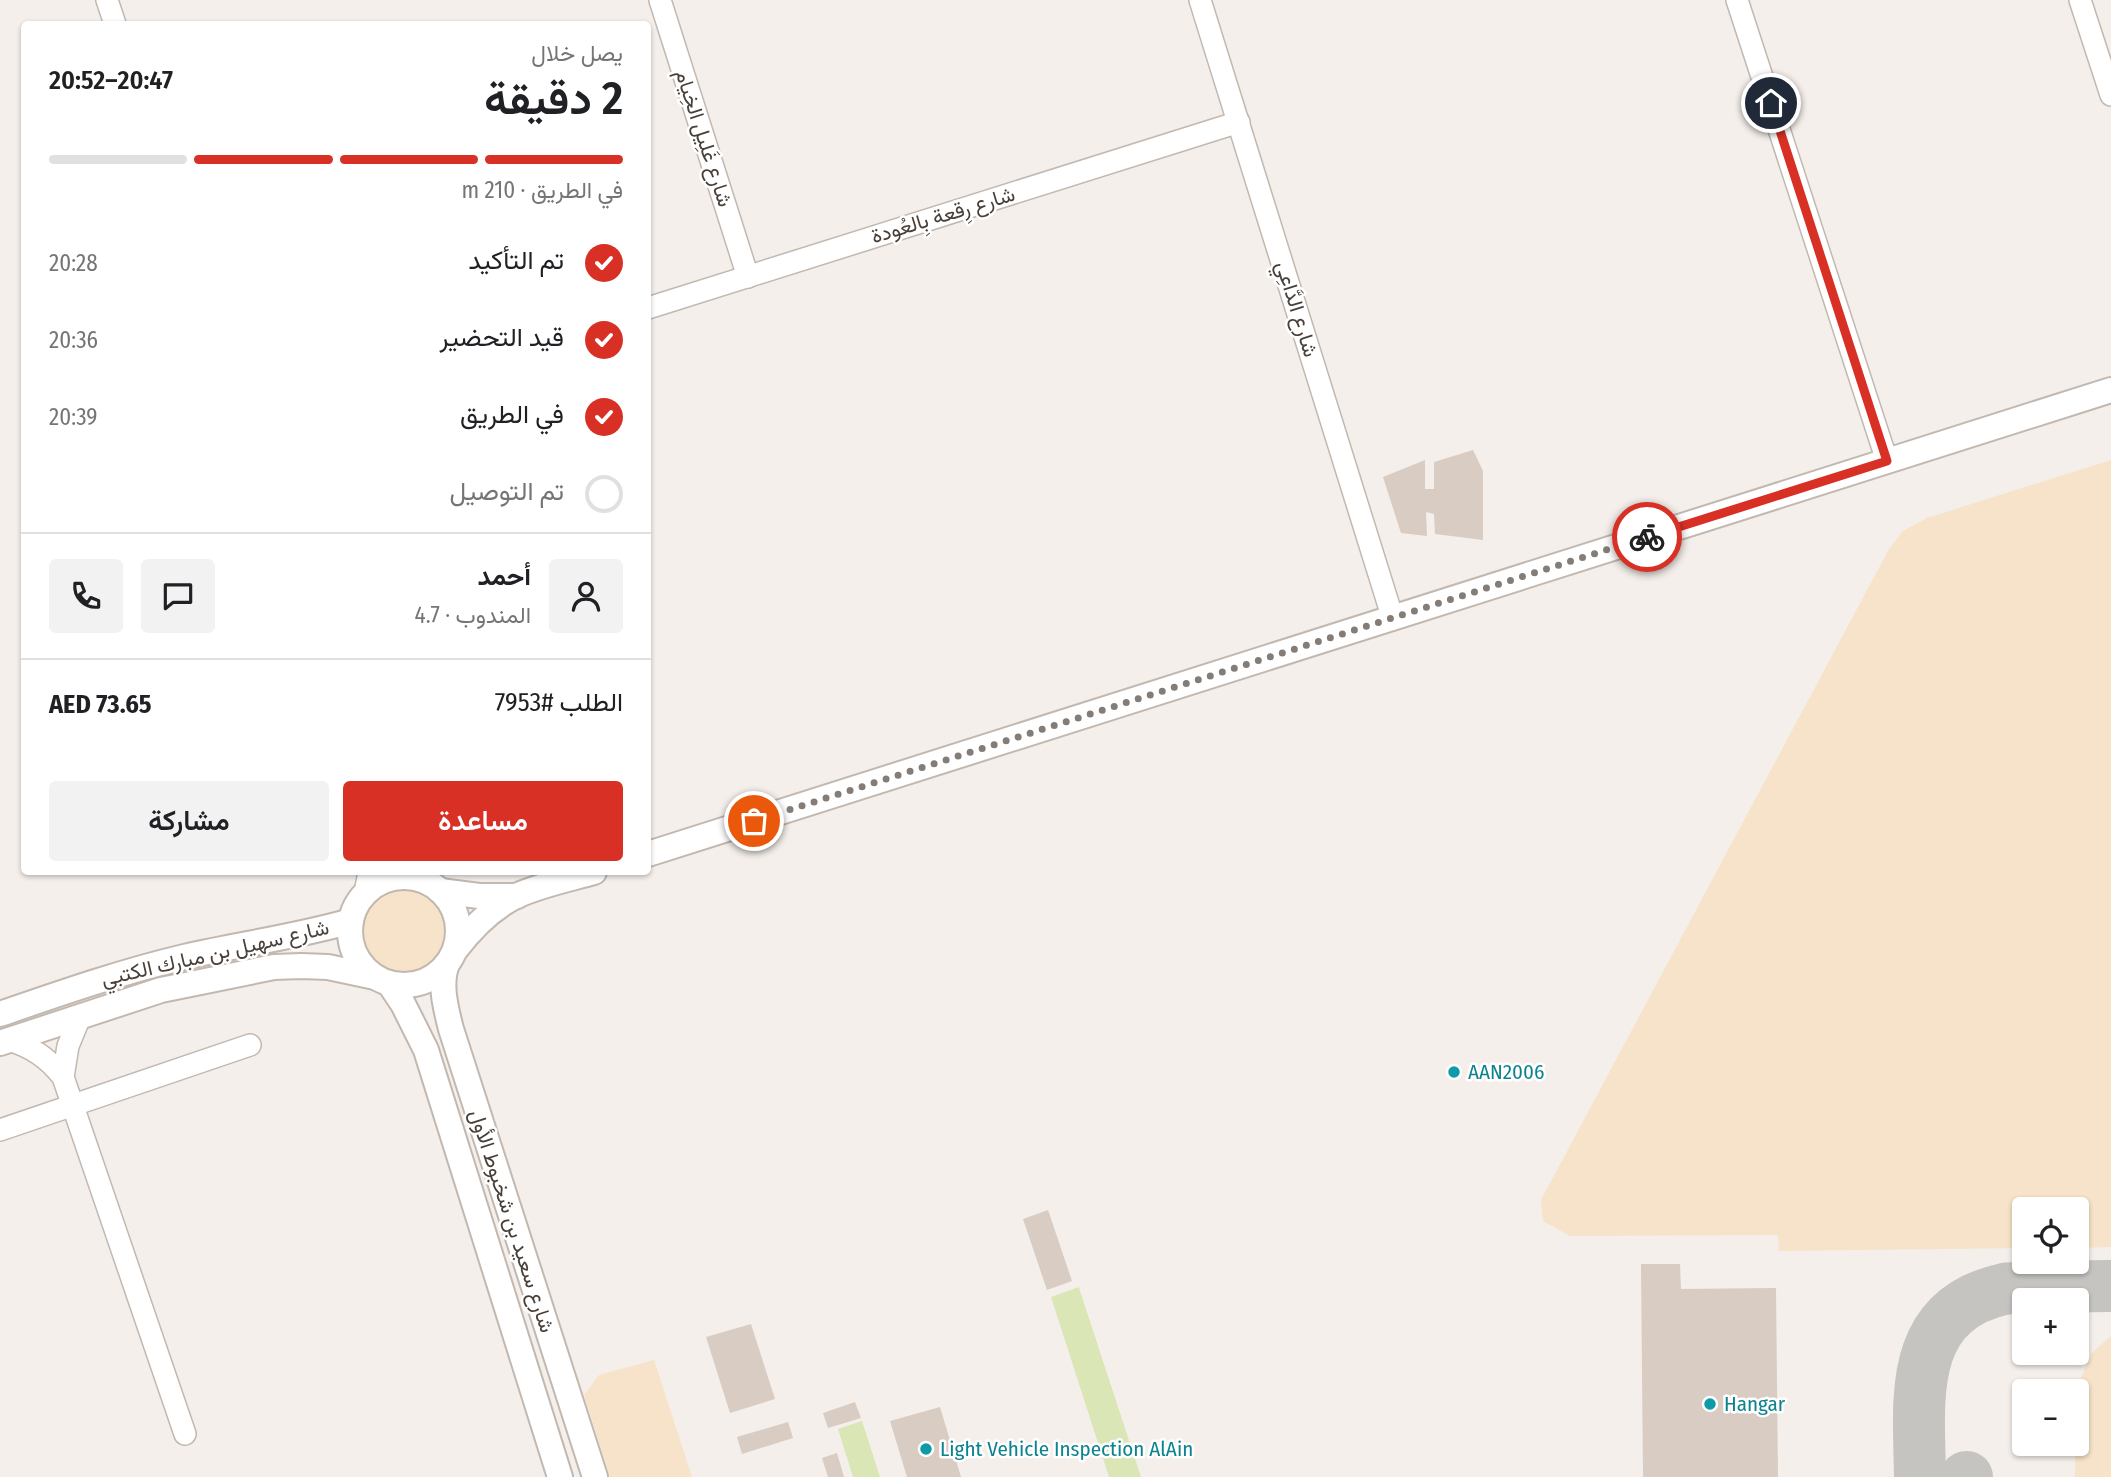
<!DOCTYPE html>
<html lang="ar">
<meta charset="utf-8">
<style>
:root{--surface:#fff;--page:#f2f2f2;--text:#202124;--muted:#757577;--line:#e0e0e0;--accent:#d93025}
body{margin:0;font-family:"Fira Sans Condensed",Vazirmatn,sans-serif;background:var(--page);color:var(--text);direction:rtl;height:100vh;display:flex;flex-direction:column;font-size:26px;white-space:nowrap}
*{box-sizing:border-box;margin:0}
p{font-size:23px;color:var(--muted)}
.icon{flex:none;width:38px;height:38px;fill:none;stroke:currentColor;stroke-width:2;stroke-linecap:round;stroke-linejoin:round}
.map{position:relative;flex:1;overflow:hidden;direction:ltr}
.drawer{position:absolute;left:21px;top:21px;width:630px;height:854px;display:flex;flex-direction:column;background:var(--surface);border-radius:7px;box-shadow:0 2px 5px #0004;direction:rtl}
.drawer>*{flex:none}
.controls{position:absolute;left:2012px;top:1197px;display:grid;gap:14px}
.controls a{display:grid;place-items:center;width:77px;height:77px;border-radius:7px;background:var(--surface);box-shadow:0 2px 5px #0004;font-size:35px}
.pin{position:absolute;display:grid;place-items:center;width:60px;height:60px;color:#fff;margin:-30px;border:4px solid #fff;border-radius:50%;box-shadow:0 2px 7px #0007}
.courier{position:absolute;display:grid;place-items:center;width:70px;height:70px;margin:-35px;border:5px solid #d93025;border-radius:50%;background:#fff;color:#222;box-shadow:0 2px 9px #0007}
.head em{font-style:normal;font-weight:600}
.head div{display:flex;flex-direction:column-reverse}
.head{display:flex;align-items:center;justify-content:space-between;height:119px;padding:0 28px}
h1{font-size:46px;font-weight:600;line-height:52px}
.bar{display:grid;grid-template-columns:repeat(4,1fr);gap:10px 7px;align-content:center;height:84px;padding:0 28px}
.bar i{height:9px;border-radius:5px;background:var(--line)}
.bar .current{background:var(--accent)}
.bar p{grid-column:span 4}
.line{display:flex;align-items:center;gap:18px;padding:0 28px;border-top:2px solid var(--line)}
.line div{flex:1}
.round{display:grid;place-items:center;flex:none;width:74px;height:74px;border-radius:7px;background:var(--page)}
ol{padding:0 28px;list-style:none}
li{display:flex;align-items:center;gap:21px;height:77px}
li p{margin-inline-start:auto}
li .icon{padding:7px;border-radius:50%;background:var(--accent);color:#fff;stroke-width:4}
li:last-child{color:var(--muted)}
li i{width:38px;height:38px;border:4px solid var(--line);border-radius:50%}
.cta{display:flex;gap:14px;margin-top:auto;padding:14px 28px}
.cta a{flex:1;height:80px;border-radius:7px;background:var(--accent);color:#fff;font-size:28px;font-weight:600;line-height:80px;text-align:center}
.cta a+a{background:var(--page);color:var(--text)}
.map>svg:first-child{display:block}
.green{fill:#dae6b6}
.sand{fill:#f6e3c9}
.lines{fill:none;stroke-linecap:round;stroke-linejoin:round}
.taxiway{stroke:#c6c4c1;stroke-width:52}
.building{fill:#d8ccc3}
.minor-casing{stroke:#c2b8b0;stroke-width:24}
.tertiary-casing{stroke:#c2b8b0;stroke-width:28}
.minor{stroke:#fff;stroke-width:21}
.tertiary{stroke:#fff;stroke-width:24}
.done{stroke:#847d77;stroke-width:7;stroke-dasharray:0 12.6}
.route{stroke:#d93025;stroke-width:9}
.culture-dot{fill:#0f9aa8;stroke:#fff;stroke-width:2.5}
.labels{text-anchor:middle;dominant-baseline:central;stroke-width:5;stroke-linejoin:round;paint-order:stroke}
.street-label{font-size:21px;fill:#483f39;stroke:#fff}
.culture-label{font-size:21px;fill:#0d838f;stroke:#fff;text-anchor:start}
</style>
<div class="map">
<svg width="2111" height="1477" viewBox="0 0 2111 1477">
<rect width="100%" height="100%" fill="#f4efea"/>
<g class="green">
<polygon points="1079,1287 1079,1288 1141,1477 1109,1477 1051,1297"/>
<polygon points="862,1421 880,1477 853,1477 838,1429"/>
</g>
<g class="sand">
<polygon points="2111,460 2111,1247 2077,1248 2077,1209 2025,1209 2025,1248 1779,1251 1778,1235 1570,1236 1543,1221 1541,1200 1889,549 1903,531 1927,518"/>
<circle cx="405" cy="931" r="42"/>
<polygon points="2111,1336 2111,1477 2075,1477 2077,1391 2075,1391 2092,1353"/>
<polygon points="654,1360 692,1477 610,1477 584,1395 599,1375"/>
</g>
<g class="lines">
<g class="taxiway">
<path d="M1920,1477C1919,1400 1906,1311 2004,1289C2016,1287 2029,1288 2041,1288C2065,1287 2088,1286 2111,1286"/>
<polyline points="1966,1477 1967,1477"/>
</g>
</g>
<g class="building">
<polygon points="1473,450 1483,471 1483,540 1435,534 1434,514 1426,512 1427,536 1401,533 1383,477 1425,460 1425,489 1434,489 1434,462"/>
<polygon points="1048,1210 1072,1281 1047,1290 1023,1219"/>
<polygon points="1641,1264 1680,1264 1681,1289 1776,1288 1778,1477 1643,1477"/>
<polygon points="751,1324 775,1399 730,1413 706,1337"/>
<polygon points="855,1402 861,1418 828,1428 823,1413"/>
<polygon points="940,1407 961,1477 907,1477 890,1421"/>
<polygon points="788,1422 793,1438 742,1454 737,1437"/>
<polygon points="837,1453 844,1477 828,1477 822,1458"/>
</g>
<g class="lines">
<defs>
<g id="minor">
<polyline points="107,0 115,24"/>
<polyline points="660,0 748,277"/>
<polyline points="1200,0 1393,619"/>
<polyline points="1737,0 1887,461"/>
<polyline points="2080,0 2111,95"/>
<polyline points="648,308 1239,122"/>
<polyline points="416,872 426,881"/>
<polyline points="365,893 369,872"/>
<path d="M8,1040C32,1047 48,1058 63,1077L185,1434"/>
<polyline points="63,1077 68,1046 80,1017"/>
<polyline points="0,1130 250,1045"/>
</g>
<g id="tertiary">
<polyline points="648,854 2111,390"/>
<circle cx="404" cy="931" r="54"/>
<polyline points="440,891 479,896 517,896"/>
<path d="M456,949C472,928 492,908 516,896C540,885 569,879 594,872"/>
<path d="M447,964C439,984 446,1009 451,1029L595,1477"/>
<polyline points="389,983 403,1004 426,1050 560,1477"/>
<path d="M0,1014C61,993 121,972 184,957C240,944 296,937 351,921"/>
<polyline points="0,1043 161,990 274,967 301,966 328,967 375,977"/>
</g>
</defs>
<use href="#minor" class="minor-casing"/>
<use href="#tertiary" class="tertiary-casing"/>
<use href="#minor" class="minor"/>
<use href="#tertiary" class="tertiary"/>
</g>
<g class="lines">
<polyline class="done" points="754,821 1647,537"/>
<polyline class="route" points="1647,537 1887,461 1771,103"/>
</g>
<g class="culture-dot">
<circle cx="1454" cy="1072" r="7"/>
<circle cx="1710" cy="1404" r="7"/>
<circle cx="926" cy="1449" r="7"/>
</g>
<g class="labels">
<g class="street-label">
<text transform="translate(704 138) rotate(72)">شارع غَلِيل الخِيام</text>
<text transform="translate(943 215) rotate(-17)">شارع رِقعة بِالعُودة</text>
<text transform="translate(1297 309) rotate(73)">شارع الدَّاعِي</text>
<text transform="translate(215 953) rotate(-13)">شارع سهيل بن مبارك الكتبي</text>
<text transform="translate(512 1221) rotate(72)">شارع سعيد بن شخبوط الأول</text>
</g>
<g class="culture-label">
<text x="1468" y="1072">AAN2006</text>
<text x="1724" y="1404">Hangar</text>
<text x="940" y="1449">Light Vehicle Inspection AlAin</text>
</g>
</g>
</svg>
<div class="controls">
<a><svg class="icon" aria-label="locate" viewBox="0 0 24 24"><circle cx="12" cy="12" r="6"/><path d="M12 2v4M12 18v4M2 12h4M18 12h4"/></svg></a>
<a>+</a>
<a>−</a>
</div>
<div class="pin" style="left:754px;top:821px;background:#ea580c"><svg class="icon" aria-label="bag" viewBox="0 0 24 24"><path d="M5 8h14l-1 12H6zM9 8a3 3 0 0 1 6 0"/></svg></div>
<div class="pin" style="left:1771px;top:103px;background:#1f2937"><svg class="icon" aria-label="home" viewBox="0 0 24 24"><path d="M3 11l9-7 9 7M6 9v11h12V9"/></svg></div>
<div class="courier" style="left:1647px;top:537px"><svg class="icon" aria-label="bike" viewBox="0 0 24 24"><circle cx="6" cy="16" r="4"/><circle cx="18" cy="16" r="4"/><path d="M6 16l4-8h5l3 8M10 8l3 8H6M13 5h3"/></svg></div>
<section class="drawer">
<div class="head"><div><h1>2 دقيقة</h1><p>يصل خلال</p></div><em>20:47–20:52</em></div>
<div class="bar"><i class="current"></i><i class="current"></i><i class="current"></i><i></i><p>في الطريق · 210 m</p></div>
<ol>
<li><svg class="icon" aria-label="check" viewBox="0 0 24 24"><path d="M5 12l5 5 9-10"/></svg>تم التأكيد<p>20:28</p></li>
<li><svg class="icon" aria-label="check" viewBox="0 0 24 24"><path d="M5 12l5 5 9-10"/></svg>قيد التحضير<p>20:36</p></li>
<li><svg class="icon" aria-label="check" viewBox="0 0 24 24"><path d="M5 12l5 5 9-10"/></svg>في الطريق<p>20:39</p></li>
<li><i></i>تم التوصيل</li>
</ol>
<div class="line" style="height:126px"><a class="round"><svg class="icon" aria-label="person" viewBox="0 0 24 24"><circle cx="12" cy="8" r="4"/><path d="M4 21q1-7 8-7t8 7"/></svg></a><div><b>أحمد</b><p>المندوب · 4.7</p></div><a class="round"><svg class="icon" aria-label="chat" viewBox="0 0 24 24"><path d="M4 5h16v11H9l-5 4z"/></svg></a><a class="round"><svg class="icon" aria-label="phone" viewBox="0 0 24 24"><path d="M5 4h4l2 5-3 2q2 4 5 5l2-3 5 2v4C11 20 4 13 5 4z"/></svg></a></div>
<div class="line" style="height:91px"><div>الطلب #7953</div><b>AED 73.65</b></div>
<div class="cta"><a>مساعدة</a><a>مشاركة</a></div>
</section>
</div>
